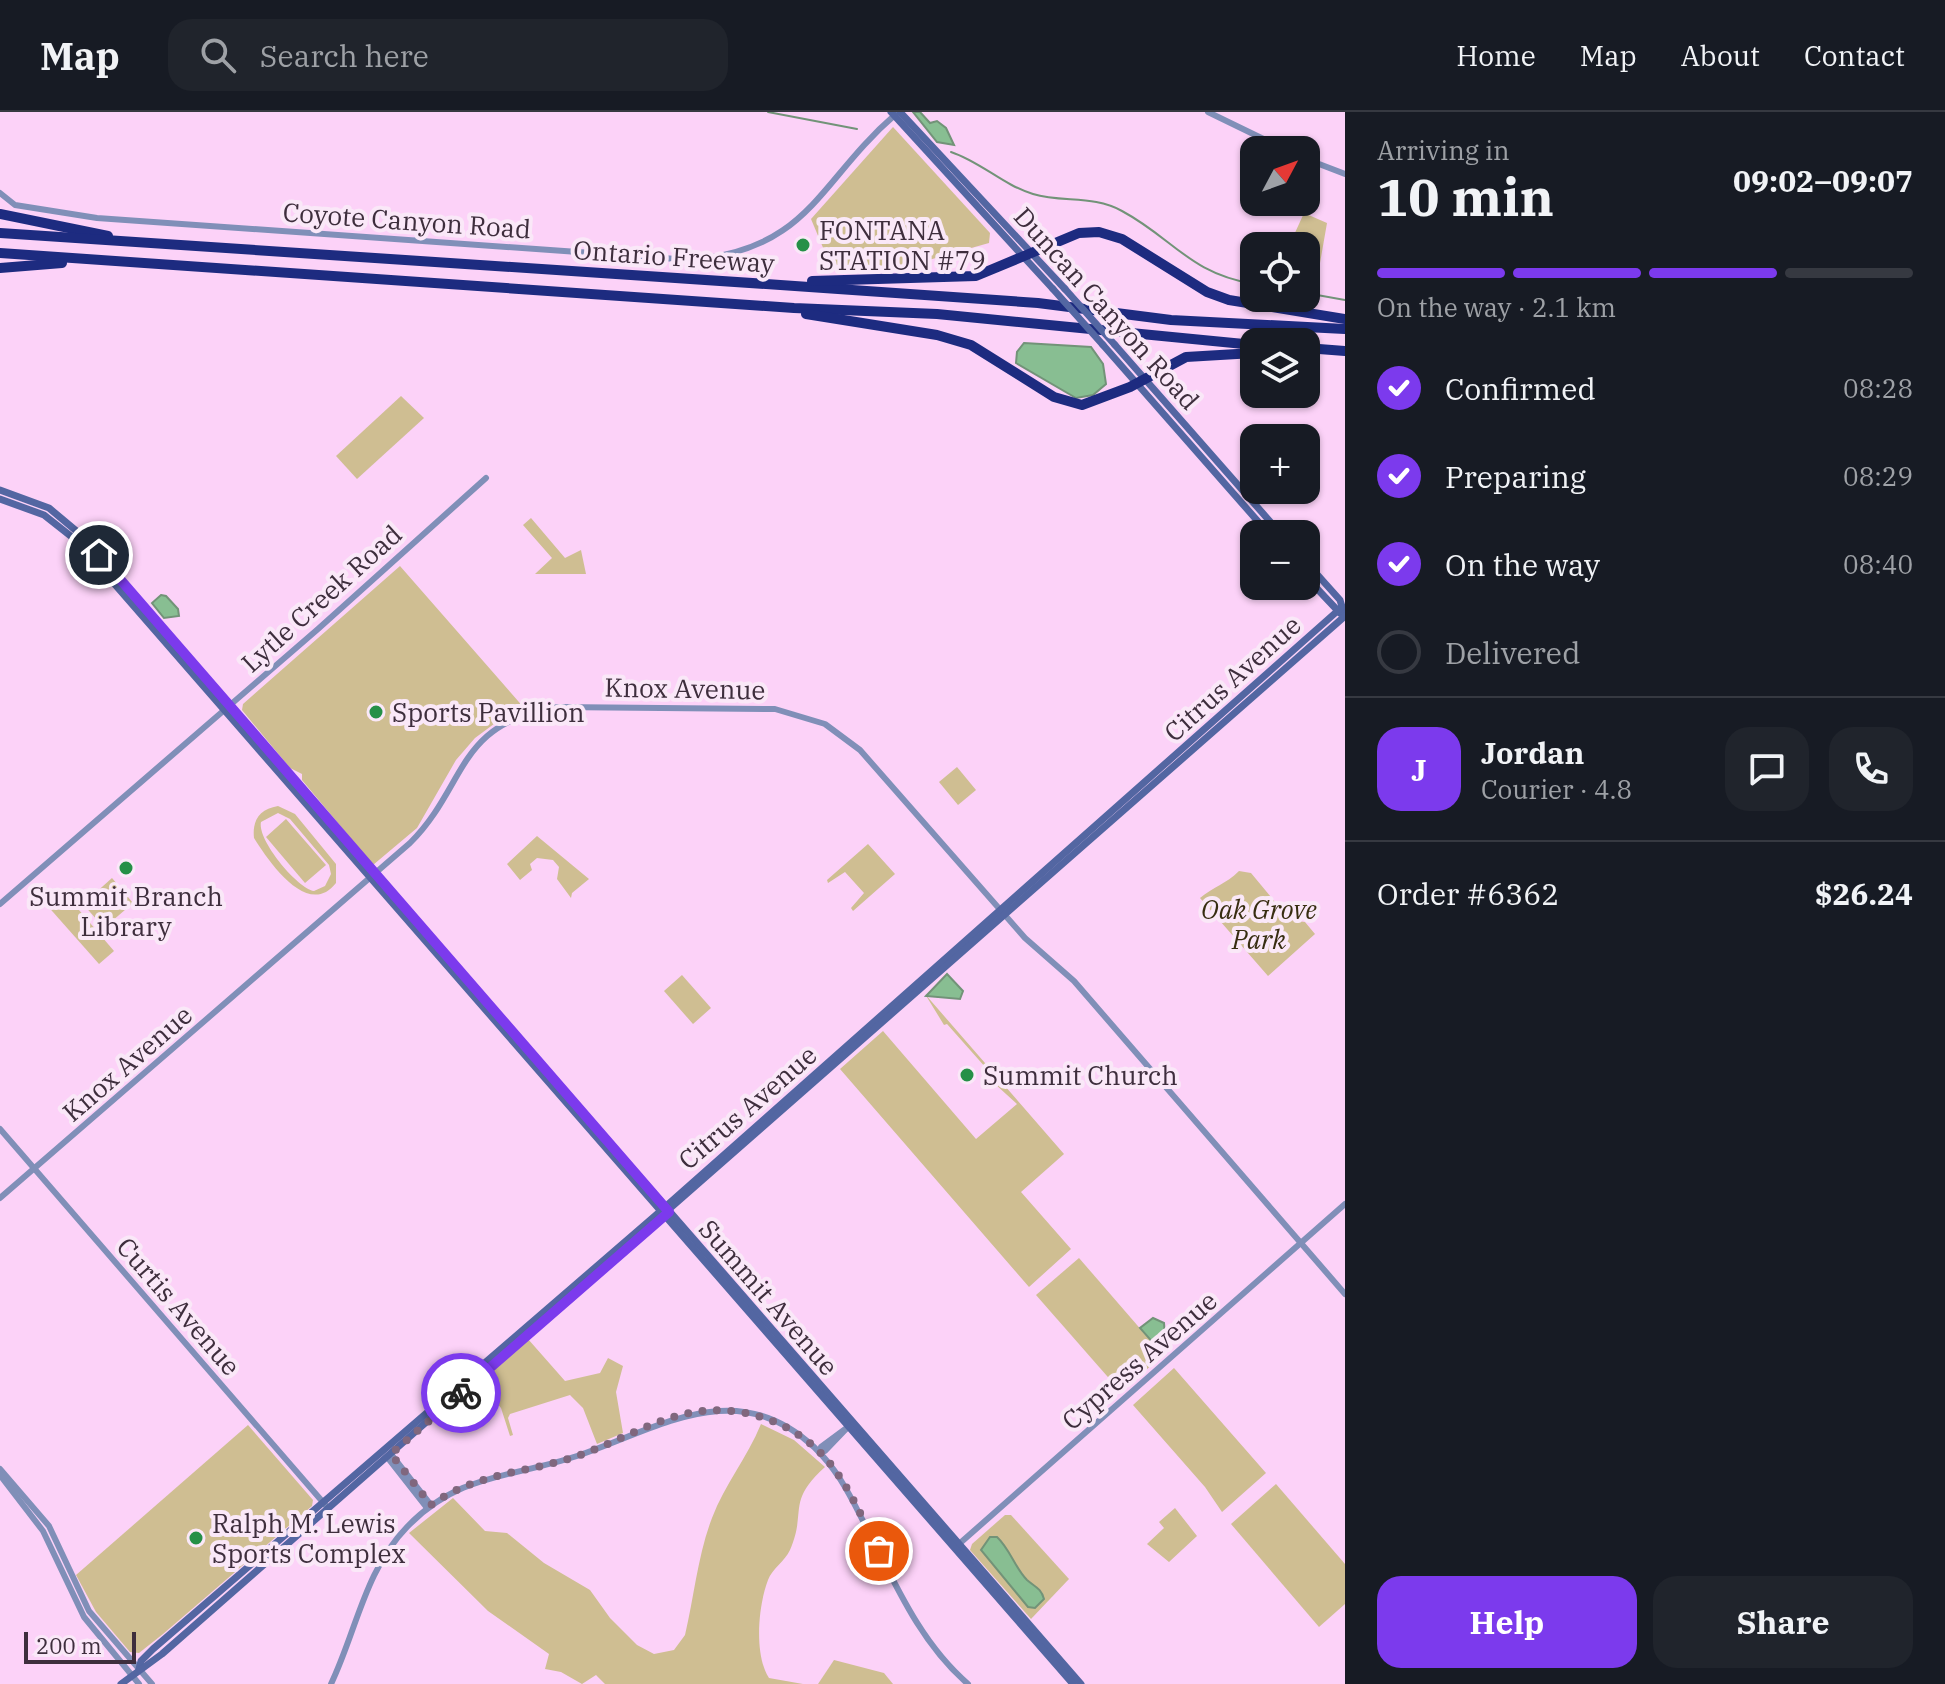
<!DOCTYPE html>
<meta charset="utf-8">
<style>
:root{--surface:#171b24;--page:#20242c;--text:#f1f3f6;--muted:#9ea1a6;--line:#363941;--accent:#7c3aed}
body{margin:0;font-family:"IBM Plex Serif",serif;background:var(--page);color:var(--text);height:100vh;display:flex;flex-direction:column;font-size:30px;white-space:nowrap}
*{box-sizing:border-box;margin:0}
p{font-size:26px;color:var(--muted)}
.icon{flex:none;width:44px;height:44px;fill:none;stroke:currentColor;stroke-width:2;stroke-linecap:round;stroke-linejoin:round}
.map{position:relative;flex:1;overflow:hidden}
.drawer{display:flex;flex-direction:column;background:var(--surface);width:600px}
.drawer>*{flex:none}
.needle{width:52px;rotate:49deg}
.tools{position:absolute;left:1240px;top:24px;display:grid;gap:16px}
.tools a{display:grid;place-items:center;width:80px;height:80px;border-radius:16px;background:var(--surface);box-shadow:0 2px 6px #0004;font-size:40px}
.scale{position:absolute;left:24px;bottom:20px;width:112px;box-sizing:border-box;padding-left:8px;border:4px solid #3e2e3d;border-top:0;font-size:22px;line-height:28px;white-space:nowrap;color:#3e2e3d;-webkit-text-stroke:6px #fae8f8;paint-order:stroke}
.pin{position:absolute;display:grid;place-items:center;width:68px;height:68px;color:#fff;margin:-34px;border:4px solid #fff;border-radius:50%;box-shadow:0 2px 8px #0007}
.courier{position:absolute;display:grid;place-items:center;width:80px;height:80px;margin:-40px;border:6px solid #7c3aed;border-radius:50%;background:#fff;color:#222;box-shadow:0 2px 10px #0007}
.head em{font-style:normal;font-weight:800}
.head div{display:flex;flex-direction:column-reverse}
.head{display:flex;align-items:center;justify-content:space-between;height:136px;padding:0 32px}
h1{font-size:52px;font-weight:800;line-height:60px}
.bar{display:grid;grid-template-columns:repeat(4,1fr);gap:12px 8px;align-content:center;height:96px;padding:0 32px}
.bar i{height:10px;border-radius:6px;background:var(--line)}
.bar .selected{background:var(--accent)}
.bar p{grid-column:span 4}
.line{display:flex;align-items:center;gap:20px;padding:0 32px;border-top:2px solid var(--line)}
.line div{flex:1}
.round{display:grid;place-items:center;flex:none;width:84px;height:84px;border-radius:24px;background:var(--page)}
ol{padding:0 32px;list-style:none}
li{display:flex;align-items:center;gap:24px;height:88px}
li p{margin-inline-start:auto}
li .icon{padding:8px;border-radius:50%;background:var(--accent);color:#fff;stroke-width:4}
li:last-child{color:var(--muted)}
li i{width:44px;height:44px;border:4px solid var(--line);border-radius:50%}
.action{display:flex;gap:16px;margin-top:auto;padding:16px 32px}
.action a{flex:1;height:92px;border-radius:24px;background:var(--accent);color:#fff;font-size:32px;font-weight:800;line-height:92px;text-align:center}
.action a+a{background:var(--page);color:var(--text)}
header{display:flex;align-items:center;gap:48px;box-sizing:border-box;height:112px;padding:0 40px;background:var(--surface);border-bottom:2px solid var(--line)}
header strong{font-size:38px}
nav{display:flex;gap:44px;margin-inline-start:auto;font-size:28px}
.search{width:560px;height:72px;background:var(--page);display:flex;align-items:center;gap:20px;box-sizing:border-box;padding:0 28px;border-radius:24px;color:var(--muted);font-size:30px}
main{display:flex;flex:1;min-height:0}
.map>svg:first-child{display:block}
.green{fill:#cfbe92;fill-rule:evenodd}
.water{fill:#88be92;stroke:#729378;stroke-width:2}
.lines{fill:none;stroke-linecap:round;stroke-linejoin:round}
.stream{stroke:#729378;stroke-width:2}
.tertiary{stroke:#808fb8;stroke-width:6}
.secondary{stroke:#5366a2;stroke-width:7}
.motorway{stroke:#1d2b80;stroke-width:10}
.secondary-bridge{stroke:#5366a2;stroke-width:7}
.done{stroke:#80677e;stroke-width:8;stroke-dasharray:0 14.4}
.route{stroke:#7c3aed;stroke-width:10}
.poi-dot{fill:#259047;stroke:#fae8f8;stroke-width:3}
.labels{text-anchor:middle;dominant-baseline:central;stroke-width:8;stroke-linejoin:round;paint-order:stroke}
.street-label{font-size:26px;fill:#3e2e3d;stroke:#fae8f8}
.poi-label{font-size:26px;fill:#3e2e3d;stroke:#fae8f8;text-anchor:start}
.park-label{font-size:26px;font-style:italic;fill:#372d11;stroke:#fae8f8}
</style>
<header>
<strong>Map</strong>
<div class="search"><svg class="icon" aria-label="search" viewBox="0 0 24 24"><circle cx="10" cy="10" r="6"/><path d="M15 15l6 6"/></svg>Search here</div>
<nav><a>Home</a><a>Map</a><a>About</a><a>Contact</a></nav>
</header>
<main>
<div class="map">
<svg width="1345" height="1572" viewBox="0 0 1345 1572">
<rect width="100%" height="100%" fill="#fcd2f8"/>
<g class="green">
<polygon points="893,15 990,121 989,131 918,151 842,159 824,138 811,107"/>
<polygon points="1304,101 1327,111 1316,174 1306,172 1306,134 1289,134"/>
<polygon points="401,284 424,306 357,367 336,344"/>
<polygon points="531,406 565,446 581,438 586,462 535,462 552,446 523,413"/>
<polygon points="400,454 525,597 498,609 475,626 456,648 417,716 373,753 302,668 302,662 290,656 242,598 243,592"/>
<polygon points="957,655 976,678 958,693 939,670"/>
<path d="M278,694L295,702L336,752V771C308,807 269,750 254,726C252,708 260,697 278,694ZM278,701L290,707L329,753L331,762L325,774L314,779C297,776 257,728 261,710Z"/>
<polygon points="286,707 326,753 305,771 266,725"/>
<polygon points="537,724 589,767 572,781 571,786 557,767 559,755 553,748 537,746 530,752 532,758 520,768 507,752"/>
<polygon points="868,732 895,762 853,799 851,796 864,781 845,760 828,771 827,768"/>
<path d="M1239,759L1251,761L1290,808L1305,810L1315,822L1268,864L1200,786C1213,775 1226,772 1239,759Z"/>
<polygon points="112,766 133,791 104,816 83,792"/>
<polygon points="61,777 114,839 99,852 45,791"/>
<polygon points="682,863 711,896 693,912 664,879"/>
<polygon points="925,882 1064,1042 1021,1080 1071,1137 1029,1175 840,957 883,919 976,1027 1017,992 995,972 994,965 947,912 944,913"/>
<polygon points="1079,1146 1163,1243 1121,1280 1036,1183"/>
<polygon points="528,1227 565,1269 600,1261 608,1246 623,1254 616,1280 623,1321 597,1332 583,1296 570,1283 510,1302 508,1306 513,1323 510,1324 501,1296 479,1270"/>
<polygon points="1174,1256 1266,1361 1222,1400 1205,1375 1133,1293"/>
<path d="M761,1312L794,1328L825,1355C786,1390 807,1399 790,1438C785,1449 772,1457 768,1468C758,1494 754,1543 769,1566L803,1572H605L596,1563L582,1572L561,1560L545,1557L549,1542L488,1499L409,1421L453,1386L485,1419L507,1421L544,1451L590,1478L610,1506L637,1533L654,1542L674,1538L685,1523C694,1485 698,1442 712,1406C725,1372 747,1346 761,1312Z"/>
<polygon points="248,1313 313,1388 312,1394 163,1522 139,1541 130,1540 96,1500 76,1463"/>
<polygon points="1276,1372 1345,1452 1345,1492 1319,1515 1231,1412"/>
<polygon points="1175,1396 1197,1424 1169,1450 1147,1432 1164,1416 1159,1410"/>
<polygon points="1005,1403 1011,1403 1069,1467 1031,1507 970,1438 972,1432"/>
<polygon points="834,1548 884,1561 893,1572 818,1572"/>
</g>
<g class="water">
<polygon points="913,0 920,0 930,11 937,9 946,16 954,33 937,30"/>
<polygon points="1024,231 1091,235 1103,252 1106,272 1093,283 1076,286 1016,251 1017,240"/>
<polygon points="161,483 166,484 178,497 179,504 164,506 152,491"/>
<polygon points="947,862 963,879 960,887 926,884"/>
<polygon points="1153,1206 1164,1211 1166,1238 1162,1241 1140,1216"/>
<path d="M990,1425H997C1010,1437 1015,1456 1027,1468C1035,1475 1041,1476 1044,1487L1035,1496L1028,1495L981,1438Z"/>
</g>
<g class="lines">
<g class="stream">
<polyline points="768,0 857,17"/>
<path d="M951,40C981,50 1003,73 1033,82C1063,91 1093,83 1122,99C1174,127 1189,161 1254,172"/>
<polyline points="1306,181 1345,188"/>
</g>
<g class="tertiary">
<polyline points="1208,0 1286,38"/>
<polyline points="1306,47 1345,62"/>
<path d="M0,81L15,93L97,106L691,148C811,137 818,69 896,2"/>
<polyline points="0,792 318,517 486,366"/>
<polyline points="0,1017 328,1396"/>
<path d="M0,1086L410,731C468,673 455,611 558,595L775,597L825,612L860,638L1025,826L1074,869L1345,1182"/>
<polyline points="819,1340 821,1335 848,1315"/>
<polyline points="819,1340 825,1339 848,1315"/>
<polyline points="391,1342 431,1393"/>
<polyline points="387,1345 427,1396"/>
<polyline points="0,1357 49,1414 89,1499 152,1572"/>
<polyline points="0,1363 43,1419 84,1505 139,1572"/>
<polyline points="959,1432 1345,1092"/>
<path d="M331,1572C356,1520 365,1458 407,1415C459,1361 511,1366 577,1344C658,1317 736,1262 814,1335C835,1355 848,1379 861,1405C892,1464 917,1528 968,1572"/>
</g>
<g class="secondary">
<polyline points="891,0 1053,177"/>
<polyline points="900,0 1065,177"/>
<polyline points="1103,233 1269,422"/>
<polyline points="1115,233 1281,422"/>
<polyline points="0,378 49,396 80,422 1081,1572"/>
<polyline points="0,387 44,403 77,429 1073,1572"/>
<polyline points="1306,450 1340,488 1343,498"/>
<polyline points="1306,465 1340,501"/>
<polyline points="139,1557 141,1549 153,1537 655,1104 1342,495"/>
<polyline points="121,1572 162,1542 1345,504"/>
</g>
<g class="motorway">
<polyline points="0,102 108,124"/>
<polyline points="0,121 766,172 1038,191 1171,208 1345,217"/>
<polyline points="0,141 794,196 937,202 1254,233"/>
<polyline points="0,156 62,151"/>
<polyline points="812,169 976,164 1079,121 1099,120 1122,127 1207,180 1229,188 1345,207"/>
<polyline points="806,202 937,223 971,233 1054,285 1082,293 1130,275 1186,245 1254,241"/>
<polyline points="1306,236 1345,239"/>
</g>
<g class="secondary-bridge">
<polyline points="1053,177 1103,233"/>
<polyline points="1065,177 1115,233"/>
</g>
</g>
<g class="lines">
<path class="done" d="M461,1281L391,1342L431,1393C476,1361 525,1361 575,1345C610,1333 642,1314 677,1304C736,1287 800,1309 835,1358C853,1383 865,1412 879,1439"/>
<polyline class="route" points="99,443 669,1100 461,1281"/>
</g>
<g class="poi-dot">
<circle cx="803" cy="133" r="8"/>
<circle cx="376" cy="600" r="8"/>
<circle cx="126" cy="756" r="8"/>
<circle cx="967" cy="963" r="8"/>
<circle cx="196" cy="1426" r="8"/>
</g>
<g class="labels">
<g class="street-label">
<text transform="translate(407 108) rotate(4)">Coyote Canyon Road</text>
<text transform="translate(674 144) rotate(4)">Ontario Freeway</text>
<text transform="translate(1107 196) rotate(48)">Duncan Canyon Road</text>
<text transform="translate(321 486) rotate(-42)">Lytle Creek Road</text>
<text transform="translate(1232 566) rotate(-42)">Citrus Avenue</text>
<text transform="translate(685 576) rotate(1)">Knox Avenue</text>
<text transform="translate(127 951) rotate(-41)">Knox Avenue</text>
<text transform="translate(747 995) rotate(-41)">Citrus Avenue</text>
<text transform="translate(769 1185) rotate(49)">Summit Avenue</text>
<text transform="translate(179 1194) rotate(49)">Curtis Avenue</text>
<text transform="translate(1139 1248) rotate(-41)">Cypress Avenue</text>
</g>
<g class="poi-label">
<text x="819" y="118">FONTANA<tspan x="819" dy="30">STATION #79</tspan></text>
<text x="392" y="600">Sports Pavillion</text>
<text x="126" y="784" text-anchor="middle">Summit Branch<tspan x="126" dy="30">Library</tspan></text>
<text x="983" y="963">Summit Church</text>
<text x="212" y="1411">Ralph M. Lewis<tspan x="212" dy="30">Sports Complex</tspan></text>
</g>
<g class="park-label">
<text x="1259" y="797">Oak Grove<tspan x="1259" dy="30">Park</tspan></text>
</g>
</g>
</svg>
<div class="tools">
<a><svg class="needle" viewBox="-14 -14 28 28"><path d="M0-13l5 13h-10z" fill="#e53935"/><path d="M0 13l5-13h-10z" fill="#9ea1a6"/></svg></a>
<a><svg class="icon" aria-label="locate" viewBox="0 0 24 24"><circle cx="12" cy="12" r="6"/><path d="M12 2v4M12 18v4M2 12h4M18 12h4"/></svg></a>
<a><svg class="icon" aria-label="layers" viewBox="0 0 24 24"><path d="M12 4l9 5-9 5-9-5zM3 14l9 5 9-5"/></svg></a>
<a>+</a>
<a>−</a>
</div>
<div class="scale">200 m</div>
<div class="pin" style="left:879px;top:1439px;background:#ea580c"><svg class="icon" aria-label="bag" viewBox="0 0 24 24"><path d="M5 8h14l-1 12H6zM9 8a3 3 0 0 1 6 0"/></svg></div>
<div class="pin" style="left:99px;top:443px;background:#1f2937"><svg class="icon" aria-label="home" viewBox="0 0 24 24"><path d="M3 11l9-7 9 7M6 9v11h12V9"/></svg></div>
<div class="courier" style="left:461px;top:1281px"><svg class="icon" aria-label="bike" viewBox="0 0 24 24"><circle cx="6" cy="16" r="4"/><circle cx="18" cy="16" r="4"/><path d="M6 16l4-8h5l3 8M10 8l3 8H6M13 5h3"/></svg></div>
</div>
<section class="drawer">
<div class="head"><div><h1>10 min</h1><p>Arriving in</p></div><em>09:02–09:07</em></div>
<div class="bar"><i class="selected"></i><i class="selected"></i><i class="selected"></i><i></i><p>On the way · 2.1 km</p></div>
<ol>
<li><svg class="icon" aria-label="check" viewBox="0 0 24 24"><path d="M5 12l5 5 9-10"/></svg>Confirmed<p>08:28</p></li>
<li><svg class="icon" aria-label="check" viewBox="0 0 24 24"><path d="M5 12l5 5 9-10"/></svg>Preparing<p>08:29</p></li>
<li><svg class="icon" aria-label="check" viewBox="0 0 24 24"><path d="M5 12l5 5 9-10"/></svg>On the way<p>08:40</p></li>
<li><i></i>Delivered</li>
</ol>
<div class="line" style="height:144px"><b class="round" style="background:var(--accent);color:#fff">J</b><div><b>Jordan</b><p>Courier · 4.8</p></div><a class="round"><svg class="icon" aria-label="chat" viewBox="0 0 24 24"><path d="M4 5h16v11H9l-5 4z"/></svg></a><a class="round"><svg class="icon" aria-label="phone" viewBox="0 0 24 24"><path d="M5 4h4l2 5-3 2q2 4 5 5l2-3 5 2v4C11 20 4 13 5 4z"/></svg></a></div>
<div class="line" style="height:104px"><div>Order #6362</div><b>$26.24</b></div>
<div class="action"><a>Help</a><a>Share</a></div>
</section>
</main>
